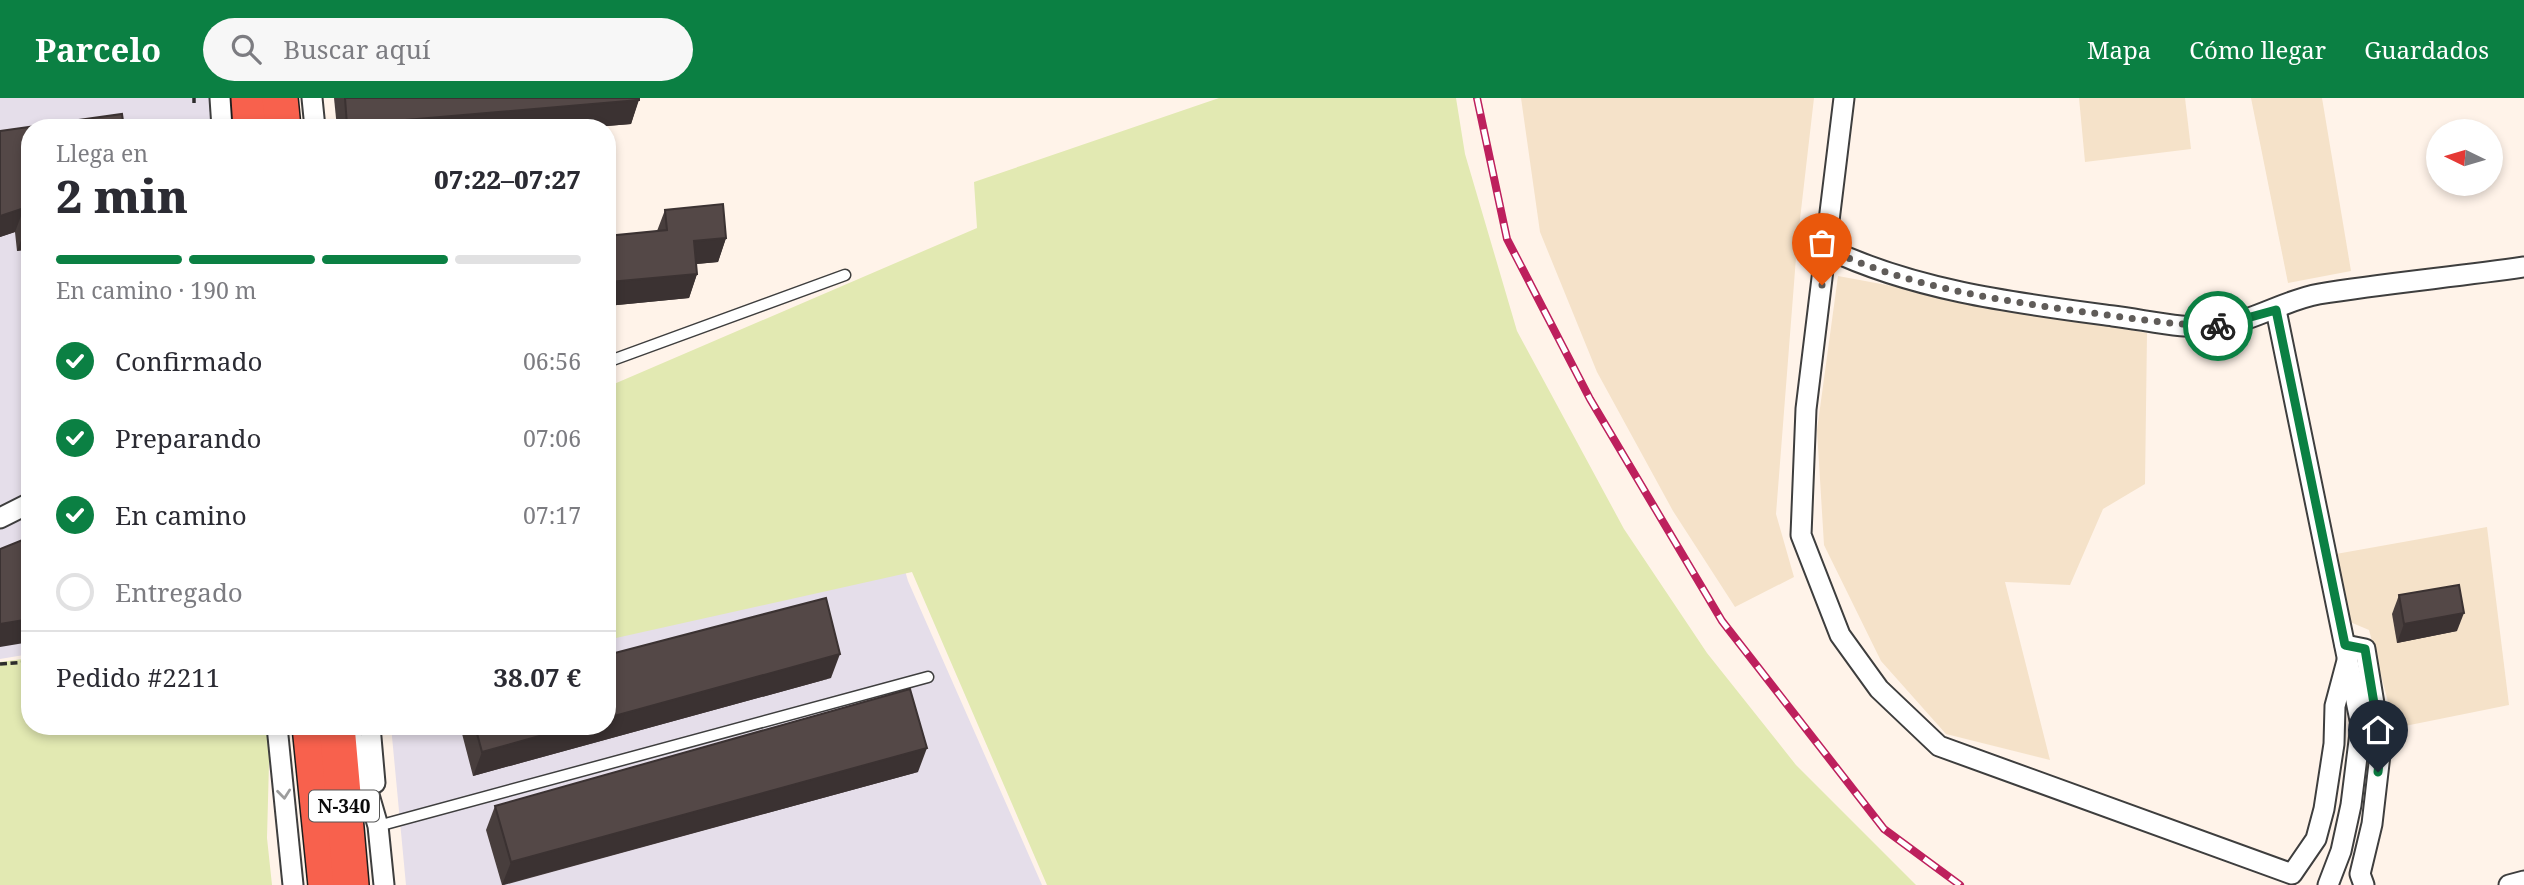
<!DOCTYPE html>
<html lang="es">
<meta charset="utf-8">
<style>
:root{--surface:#fff;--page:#f7f7f7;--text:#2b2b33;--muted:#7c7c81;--line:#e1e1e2;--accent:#0b8043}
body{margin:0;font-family:"Noto Serif",serif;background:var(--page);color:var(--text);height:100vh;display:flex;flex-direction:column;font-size:26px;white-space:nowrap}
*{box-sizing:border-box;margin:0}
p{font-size:23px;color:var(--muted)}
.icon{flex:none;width:38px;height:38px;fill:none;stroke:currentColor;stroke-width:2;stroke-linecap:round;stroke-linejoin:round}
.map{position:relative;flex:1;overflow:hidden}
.sheet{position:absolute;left:21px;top:21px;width:595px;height:616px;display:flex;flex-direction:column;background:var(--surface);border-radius:28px;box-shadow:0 4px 10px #0003}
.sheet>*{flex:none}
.needle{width:46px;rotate:275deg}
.fabs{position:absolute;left:2426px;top:21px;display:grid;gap:14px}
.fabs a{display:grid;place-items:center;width:77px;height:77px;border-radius:50%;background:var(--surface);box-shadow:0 4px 10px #0003;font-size:35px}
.pin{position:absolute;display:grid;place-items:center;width:60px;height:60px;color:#fff;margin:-72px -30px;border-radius:50% 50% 50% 0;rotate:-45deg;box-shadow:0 0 7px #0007}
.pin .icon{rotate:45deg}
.courier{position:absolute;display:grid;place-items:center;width:70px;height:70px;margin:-35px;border:5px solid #0b8043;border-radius:50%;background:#fff;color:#222;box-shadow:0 2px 9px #0007}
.head em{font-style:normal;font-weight:800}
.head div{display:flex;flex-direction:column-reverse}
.head{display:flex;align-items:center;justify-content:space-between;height:119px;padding:0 35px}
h1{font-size:46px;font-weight:800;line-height:52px}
.bar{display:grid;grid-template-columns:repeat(4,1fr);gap:10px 7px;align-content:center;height:84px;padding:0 35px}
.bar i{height:9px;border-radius:5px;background:var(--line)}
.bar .current{background:var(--accent)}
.bar p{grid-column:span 4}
.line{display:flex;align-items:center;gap:18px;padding:0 35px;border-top:2px solid var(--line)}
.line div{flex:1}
ol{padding:0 35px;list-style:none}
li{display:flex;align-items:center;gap:21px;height:77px}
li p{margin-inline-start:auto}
li .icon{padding:7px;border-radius:50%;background:var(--accent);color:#fff;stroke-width:4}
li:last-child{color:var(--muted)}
li i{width:38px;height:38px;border:4px solid var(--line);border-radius:50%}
header{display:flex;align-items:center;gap:42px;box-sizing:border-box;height:98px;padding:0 35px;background:var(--accent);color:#fff}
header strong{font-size:33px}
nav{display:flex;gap:38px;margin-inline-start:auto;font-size:24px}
.search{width:490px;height:63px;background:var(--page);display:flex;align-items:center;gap:18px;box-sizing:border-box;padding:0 24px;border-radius:38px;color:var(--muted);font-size:26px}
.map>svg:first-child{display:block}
.industrial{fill:#e5deea}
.farmland{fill:#f5e2c9}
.green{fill:#e2e9b2}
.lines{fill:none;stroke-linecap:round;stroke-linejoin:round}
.lane-casing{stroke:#3e3e3e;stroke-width:13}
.street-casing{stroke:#3e3e3e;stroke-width:23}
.highway-casing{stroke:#1c1c1c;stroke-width:38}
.path{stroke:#2d2d2d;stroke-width:3.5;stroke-dasharray:7 3.5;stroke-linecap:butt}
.lane{stroke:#fff;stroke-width:10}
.street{stroke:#fff;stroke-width:19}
.highway{stroke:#f8614d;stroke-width:35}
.rail-casing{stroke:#bd205d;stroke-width:8}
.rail{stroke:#fff;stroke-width:5;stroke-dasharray:16;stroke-linecap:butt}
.wall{fill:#483e3d}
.shaded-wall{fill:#3b3232}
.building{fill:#544847;stroke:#3b3232;stroke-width:2}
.oneway{stroke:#9d9d9d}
.done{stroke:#605c59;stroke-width:7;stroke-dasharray:0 12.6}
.route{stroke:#0b8043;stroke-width:9}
.labels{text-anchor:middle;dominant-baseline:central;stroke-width:7;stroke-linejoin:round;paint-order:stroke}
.shield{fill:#fff;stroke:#545454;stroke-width:2}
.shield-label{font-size:19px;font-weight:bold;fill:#0b0b0b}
</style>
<header>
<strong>Parcelo</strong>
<div class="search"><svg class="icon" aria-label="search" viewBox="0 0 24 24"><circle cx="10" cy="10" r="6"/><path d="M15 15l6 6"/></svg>Buscar aquí</div>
<nav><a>Mapa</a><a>Cómo llegar</a><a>Guardados</a></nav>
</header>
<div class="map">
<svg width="2524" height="787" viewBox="0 0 2524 787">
<rect width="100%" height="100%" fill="#fff3e9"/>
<g class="industrial">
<polygon points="0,0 218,0 221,30 30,30 30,556 0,561"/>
<polygon points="839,242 908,483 1042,787 406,787 391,628 607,628 607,312"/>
</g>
<g class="farmland">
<polygon points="1521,0 1814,0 1797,147 1776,416 1794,479 1735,509 1673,413 1597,274 1540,134"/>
<polygon points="2079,0 2185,0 2191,51 2085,64"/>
<polygon points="2251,0 2322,0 2351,173 2288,185"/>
<polygon points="1838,178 2147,235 2145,386 2103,411 2070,487 2005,484 2050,662 1946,636 1881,563 1824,447 1817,332"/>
<polygon points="2487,429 2509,607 2395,630 2369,532 2350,524 2336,456"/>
</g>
<g class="green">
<polygon points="1219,0 1456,0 1465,56 1517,233 1624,431 1707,555 1796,667 1916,787 1047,787 912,474 607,542 607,289 977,130 974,84"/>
<polygon points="30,560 30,628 270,628 267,740 272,787 0,787 0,564"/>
</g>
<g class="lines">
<defs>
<g id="lane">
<polyline points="607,264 845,177"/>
<polyline points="378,728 928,579"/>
</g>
<g id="street">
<polyline points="220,0 222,30"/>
<polyline points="312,0 315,30"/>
<polyline points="1844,0 1806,311 1801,437 1840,537 1879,591 1939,648 2292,776 2316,741 2324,711 2334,646 2335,608 2348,559"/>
<path d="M1826,150C1916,193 2016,205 2113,218C2147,222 2184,232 2218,228C2254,223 2285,202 2319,196C2387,185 2456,179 2524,169"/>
<polyline points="2276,212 2361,627 2351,707 2341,753 2328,787"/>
<polyline points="0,420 30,405"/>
<polyline points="2345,547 2365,551 2381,648 2372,726 2360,776 2364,787"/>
<polyline points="277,628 293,787"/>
<polyline points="370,628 375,685"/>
<polyline points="350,631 378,728 384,787"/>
<polyline points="2509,787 2524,783"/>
</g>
<g id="highway">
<polyline points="249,0 251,30"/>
<polyline points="280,0 283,30"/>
<polyline points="310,628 326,787"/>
<polyline points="337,628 351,787"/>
</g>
</defs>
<use href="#lane" class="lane-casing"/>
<use href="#street" class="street-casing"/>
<use href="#highway" class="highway-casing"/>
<g class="path">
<polyline points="194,0 194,5"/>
<polyline points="0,566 30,564"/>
</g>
<use href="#lane" class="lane"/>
<use href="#street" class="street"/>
<use href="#highway" class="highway"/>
<defs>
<polyline id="rail" points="1477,0 1507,141 1590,301 1722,523 1884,731 1960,787"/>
</defs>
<use href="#rail" class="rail-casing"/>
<use href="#rail" class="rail"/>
</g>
<g class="wall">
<polygon points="334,0 639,0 631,26 583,30 337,30"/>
<polygon points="122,16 30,151 17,153 15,134 0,139 0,33"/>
<polygon points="665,112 726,140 718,164 696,166 697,176 689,200 607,208 607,138 657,133"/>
<polygon points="2399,497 2457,533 2397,545 2392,516"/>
<polygon points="831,580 473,678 460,628 607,628"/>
<polygon points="918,674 504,787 502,787 486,732 495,708"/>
</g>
<g class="shaded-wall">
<polygon points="639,2 631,26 583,30 346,30 347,27"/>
<polygon points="24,110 15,134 0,139 0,118"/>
<polygon points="30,128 30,151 17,153 26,129"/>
<polygon points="726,140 718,164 686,167 694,143"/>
<polygon points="697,176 689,200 607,208 607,188 609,184"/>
<polygon points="2464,515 2457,533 2397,545 2404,526"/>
<polygon points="30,521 30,544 0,549 0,526"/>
<polygon points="840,556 831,580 473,678 482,654 575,628 607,628 607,620"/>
<polygon points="927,650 918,674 502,787 511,764"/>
</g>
<g class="building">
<polygon points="345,0 639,0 639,2 347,27"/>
<polygon points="122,16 124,30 30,30 30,128 26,129 24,110 0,118 0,33"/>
<polygon points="607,34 609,34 610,63 607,64"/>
<polygon points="723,106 726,140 694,143 697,176 609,184 607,169 607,138 667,132 665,112"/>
<polygon points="30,439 30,521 0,526 0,451"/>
<polygon points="2459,487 2464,515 2404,526 2399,497"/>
<polygon points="826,500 840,556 607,620 607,557"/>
<polygon points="910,591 927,650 511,764 495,708"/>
<polygon points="475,628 575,628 482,654"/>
</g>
<defs><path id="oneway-chevron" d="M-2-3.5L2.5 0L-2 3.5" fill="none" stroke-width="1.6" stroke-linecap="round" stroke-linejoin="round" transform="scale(1.75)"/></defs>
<use class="oneway" href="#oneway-chevron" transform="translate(284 696) rotate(84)"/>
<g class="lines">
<path class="done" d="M1822,187L1826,150C1907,189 1997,202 2085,214C2129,220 2173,227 2218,228"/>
<polyline class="route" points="2218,228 2276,212 2345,547 2365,551 2381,648 2378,674"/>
</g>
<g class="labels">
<rect class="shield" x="309" y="692.5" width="70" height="31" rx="5"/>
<g class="shield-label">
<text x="344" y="708">N-340</text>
</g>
</g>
</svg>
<div class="fabs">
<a><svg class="needle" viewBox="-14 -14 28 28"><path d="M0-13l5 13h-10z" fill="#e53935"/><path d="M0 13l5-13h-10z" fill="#7c7c81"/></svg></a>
</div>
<div class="pin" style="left:1822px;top:187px;background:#ea580c"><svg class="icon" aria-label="bag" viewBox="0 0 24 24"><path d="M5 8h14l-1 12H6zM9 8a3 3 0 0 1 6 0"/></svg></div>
<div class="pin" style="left:2378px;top:674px;background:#1f2937"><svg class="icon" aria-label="home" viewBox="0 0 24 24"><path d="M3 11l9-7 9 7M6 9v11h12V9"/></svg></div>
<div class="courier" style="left:2218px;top:228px"><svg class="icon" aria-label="bike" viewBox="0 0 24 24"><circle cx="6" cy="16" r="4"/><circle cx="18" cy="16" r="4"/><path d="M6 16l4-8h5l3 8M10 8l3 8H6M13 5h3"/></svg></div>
<section class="sheet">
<div class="head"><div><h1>2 min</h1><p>Llega en</p></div><em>07:22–07:27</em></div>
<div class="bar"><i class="current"></i><i class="current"></i><i class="current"></i><i></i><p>En camino · 190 m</p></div>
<ol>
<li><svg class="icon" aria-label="check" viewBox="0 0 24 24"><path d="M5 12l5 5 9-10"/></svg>Confirmado<p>06:56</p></li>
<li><svg class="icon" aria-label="check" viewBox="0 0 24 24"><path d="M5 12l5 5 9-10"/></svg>Preparando<p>07:06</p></li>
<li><svg class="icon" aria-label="check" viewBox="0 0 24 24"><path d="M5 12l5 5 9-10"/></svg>En camino<p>07:17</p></li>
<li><i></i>Entregado</li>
</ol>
<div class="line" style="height:91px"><div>Pedido #2211</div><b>38.07 €</b></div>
</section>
</div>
